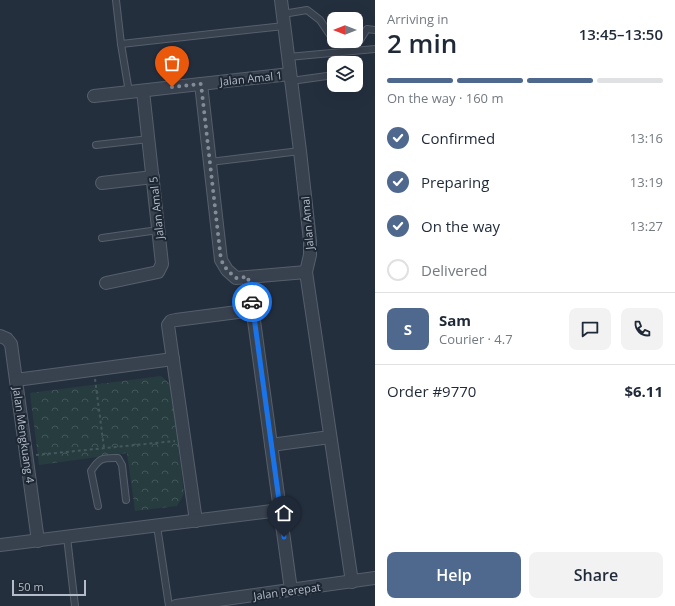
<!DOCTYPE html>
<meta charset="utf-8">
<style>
:root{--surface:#fff;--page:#f2f2f3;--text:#1f2937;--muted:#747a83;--line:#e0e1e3;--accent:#4f688e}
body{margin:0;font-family:"Open Sans",sans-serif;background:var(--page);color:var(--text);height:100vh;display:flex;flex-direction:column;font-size:15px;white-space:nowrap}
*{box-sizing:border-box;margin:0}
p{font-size:13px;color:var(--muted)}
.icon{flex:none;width:22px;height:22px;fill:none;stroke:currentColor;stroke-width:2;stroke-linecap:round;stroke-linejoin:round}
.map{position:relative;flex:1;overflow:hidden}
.side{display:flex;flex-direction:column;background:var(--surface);width:300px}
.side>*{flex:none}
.needle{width:26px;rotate:270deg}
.fabs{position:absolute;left:327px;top:12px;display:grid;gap:8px}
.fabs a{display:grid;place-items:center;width:36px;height:36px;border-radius:8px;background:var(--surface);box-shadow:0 4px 16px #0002;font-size:20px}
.scale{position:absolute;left:12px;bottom:10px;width:74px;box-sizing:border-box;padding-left:4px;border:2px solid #b4bcc9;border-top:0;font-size:11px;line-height:14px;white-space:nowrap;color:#b4bcc9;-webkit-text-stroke:3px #1d2633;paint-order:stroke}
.pin{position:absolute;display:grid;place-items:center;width:34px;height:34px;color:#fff;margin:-41px -17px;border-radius:50% 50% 50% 0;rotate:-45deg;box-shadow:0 0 4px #0007}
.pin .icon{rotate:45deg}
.courier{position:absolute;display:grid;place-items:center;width:40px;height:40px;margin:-20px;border:3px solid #1a73e8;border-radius:50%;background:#fff;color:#222;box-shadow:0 1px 5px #0007}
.headline em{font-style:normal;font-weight:600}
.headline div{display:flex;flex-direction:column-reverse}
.headline{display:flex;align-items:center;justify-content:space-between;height:68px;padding:0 12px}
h1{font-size:26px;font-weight:600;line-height:30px}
.bar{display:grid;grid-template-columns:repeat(4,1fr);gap:6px 4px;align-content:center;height:48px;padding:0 12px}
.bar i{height:5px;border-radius:3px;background:var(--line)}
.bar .active{background:var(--accent)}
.bar p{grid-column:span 4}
.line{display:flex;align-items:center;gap:10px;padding:0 12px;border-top:1px solid var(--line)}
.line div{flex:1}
.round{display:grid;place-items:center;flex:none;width:42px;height:42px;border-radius:8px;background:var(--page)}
ol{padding:0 12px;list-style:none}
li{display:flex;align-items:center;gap:12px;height:44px}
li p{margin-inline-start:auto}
li .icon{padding:4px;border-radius:50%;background:var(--accent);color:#fff;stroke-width:4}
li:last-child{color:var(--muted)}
li i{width:22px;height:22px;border:2px solid var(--line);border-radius:50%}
.action{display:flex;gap:8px;margin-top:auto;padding:8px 12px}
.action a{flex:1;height:46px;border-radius:8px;background:var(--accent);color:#fff;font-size:16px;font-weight:600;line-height:46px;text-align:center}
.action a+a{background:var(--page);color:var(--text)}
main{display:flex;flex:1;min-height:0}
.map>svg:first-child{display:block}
.park{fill:url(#park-crowns)}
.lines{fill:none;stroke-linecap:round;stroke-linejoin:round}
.service-casing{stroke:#565f6c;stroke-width:8}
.minor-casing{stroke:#565f6c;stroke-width:14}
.path{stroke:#44595c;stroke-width:2;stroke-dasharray:3 3;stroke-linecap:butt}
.service{stroke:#38414e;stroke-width:6}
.minor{stroke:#38414e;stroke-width:12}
.done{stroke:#828b98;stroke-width:4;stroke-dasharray:0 7.2}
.route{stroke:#1a73e8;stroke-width:5}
.labels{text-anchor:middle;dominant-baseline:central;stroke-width:4;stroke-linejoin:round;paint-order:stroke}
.street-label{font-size:11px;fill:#b4bcc9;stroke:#1d2633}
</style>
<main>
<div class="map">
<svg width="375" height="606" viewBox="0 0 375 606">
<defs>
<pattern id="park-crowns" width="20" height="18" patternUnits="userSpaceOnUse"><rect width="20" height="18" fill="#263c3f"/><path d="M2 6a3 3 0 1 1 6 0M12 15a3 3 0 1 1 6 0" fill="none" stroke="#435659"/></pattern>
</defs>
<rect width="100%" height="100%" fill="#242f3e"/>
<polygon class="park" points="161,376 171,385 184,494 177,506 135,511 127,453 39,465 30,393"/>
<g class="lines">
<defs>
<g id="service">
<polyline points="116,0 121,44 129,92"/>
<polyline points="283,14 307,10 320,20 332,38 334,39"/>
<polyline points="339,41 343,42 354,41"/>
<polyline points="356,41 360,40 367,29 375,30"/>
<polyline points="121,44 284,26"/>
<polyline points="288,57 375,49"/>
<polyline points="291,81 334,75"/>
<polyline points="96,145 149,139"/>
<polyline points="210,162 300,151"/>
<polyline points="102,238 158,230"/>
<path d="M98,506L91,471C100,457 103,458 118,458L122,465L126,500"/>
<polyline points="157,526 169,606"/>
<polyline points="67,537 75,606"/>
</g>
<g id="minor">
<polyline points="281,0 300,151 310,241 310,255 306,272 352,582"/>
<polyline points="201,84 221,260 227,270 236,278 306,272"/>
<polyline points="94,96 290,74"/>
<polyline points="102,183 153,177"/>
<polyline points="248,277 291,590"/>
<polyline points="106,283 158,272 162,264 143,91"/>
<polyline points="0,336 7,339 11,344 38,541"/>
<polyline points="16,380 173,359"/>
<polyline points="271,445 330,437"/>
<polyline points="196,521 168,325 171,321 176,320 253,310"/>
<polyline points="0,545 280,510"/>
<polyline points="176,606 375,578"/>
</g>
</defs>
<use href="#service" class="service-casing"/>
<use href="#minor" class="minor-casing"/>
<g class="path">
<polyline points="95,379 104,448"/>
<polyline points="36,455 175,441"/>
</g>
<use href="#service" class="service"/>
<use href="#minor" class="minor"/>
</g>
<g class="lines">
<polyline class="done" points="172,87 201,84 221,260 227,270 236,278 248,277 252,302"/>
<polyline class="route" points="252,302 284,537"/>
</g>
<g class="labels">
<g class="street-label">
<text transform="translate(251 78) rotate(-6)">Jalan Amal 1</text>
<text transform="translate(156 208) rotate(-96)">Jalan Amal 5</text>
<text transform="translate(307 223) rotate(-95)">Jalan Amal</text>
<text transform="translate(24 435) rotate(82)">Jalan Mengkuang 4</text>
<text transform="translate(287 591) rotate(-8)">Jalan Perepat</text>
</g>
</g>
</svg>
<div class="fabs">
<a><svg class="needle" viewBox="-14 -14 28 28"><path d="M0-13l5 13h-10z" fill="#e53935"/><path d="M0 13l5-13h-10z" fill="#747a83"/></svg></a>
<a><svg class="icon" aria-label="layers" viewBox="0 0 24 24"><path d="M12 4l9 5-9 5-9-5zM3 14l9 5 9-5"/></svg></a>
</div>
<div class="scale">50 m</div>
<div class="pin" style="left:172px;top:87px;background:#ea580c"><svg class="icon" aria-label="bag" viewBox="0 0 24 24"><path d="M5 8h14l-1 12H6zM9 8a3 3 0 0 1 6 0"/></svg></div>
<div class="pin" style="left:284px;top:537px;background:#1f2937"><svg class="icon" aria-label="home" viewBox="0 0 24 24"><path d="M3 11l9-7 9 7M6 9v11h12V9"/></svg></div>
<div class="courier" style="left:252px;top:302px"><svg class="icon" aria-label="car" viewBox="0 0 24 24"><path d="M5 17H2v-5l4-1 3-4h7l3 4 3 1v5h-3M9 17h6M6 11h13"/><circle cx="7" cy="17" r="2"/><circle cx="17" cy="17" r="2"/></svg></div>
</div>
<section class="side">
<div class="headline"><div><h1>2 min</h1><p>Arriving in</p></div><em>13:45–13:50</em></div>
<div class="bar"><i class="active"></i><i class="active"></i><i class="active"></i><i></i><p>On the way · 160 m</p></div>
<ol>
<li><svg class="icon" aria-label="check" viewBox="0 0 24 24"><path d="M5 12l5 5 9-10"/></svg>Confirmed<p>13:16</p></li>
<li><svg class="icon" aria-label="check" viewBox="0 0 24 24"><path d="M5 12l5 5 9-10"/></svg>Preparing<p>13:19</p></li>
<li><svg class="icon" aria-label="check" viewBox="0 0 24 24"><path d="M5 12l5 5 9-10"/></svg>On the way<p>13:27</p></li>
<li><i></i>Delivered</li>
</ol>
<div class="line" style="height:72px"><b class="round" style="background:var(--accent);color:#fff">S</b><div><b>Sam</b><p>Courier · 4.7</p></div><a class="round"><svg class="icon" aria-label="chat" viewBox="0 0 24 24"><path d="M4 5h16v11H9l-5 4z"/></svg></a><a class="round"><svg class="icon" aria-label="phone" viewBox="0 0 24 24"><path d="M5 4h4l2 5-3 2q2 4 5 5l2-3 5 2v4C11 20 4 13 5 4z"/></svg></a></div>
<div class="line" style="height:52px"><div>Order #9770</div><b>$6.11</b></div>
<div class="action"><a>Help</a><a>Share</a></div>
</section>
</main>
